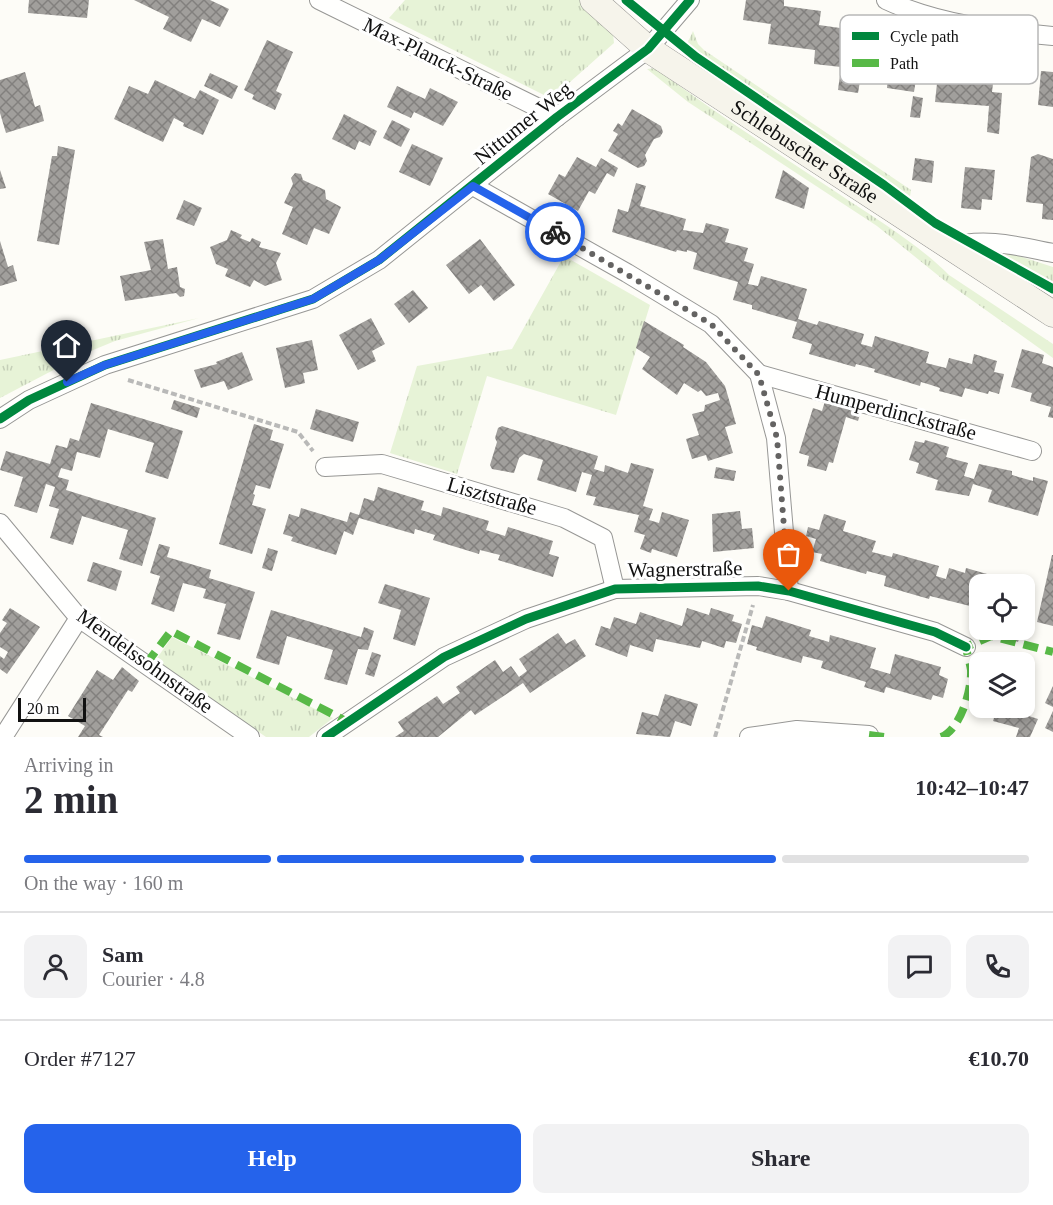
<!DOCTYPE html>
<meta charset="utf-8">
<style>
:root{--surface:#fff;--page:#f2f2f3;--text:#2b2b33;--muted:#7c7c81;--line:#e1e1e2;--accent:#2563eb}
body{margin:0;font-family:Georgia,serif;background:var(--page);color:var(--text);height:100vh;display:flex;flex-direction:column;font-size:22px;white-space:nowrap}
*{box-sizing:border-box;margin:0}
p{font-size:20px;color:var(--muted)}
.icon{flex:none;width:33px;height:33px;fill:none;stroke:currentColor;stroke-width:2;stroke-linecap:round;stroke-linejoin:round}
.map{position:relative;height:737px;overflow:hidden}
.panel{display:flex;flex-direction:column;background:var(--surface);flex:1}
.panel>*{flex:none}
.controls{position:absolute;left:969px;top:574px;display:grid;gap:12px}
.controls a{display:grid;place-items:center;width:66px;height:66px;border-radius:12px;background:var(--surface);box-shadow:0 3px 9px #0003;font-size:30px}
.scale{position:absolute;left:18px;bottom:15px;width:68px;box-sizing:border-box;padding-left:6px;border:3px solid #111;border-top:0;font-size:16px;line-height:21px;white-space:nowrap;color:#111;-webkit-text-stroke:4px #fff;paint-order:stroke}
.pin{position:absolute;display:grid;place-items:center;width:51px;height:51px;color:#fff;margin:-62px -26px;border-radius:50% 50% 50% 0;rotate:-45deg;box-shadow:0 0 6px #0007}
.pin .icon{rotate:45deg}
.courier{position:absolute;display:grid;place-items:center;width:60px;height:60px;margin:-30px;border:4px solid #2563eb;border-radius:50%;background:#fff;color:#222;box-shadow:0 2px 8px #0007}
.overview em{font-style:normal;font-weight:600}
.overview div{display:flex;flex-direction:column-reverse}
.overview{display:flex;align-items:center;justify-content:space-between;height:102px;padding:0 24px}
h1{font-size:39px;font-weight:600;line-height:45px}
.bar{display:grid;grid-template-columns:repeat(4,1fr);gap:9px 6px;align-content:center;height:72px;padding:0 24px}
.bar i{height:8px;border-radius:4px;background:var(--line)}
.bar .current{background:var(--accent)}
.bar p{grid-column:span 4}
.line{display:flex;align-items:center;gap:15px;padding:0 24px;border-top:2px solid var(--line)}
.line div{flex:1}
.round{display:grid;place-items:center;flex:none;width:63px;height:63px;border-radius:12px;background:var(--page)}
.button{display:flex;gap:12px;margin-top:auto;padding:12px 24px}
.button a{flex:1;height:69px;border-radius:12px;background:var(--accent);color:#fff;font-size:24px;font-weight:600;line-height:69px;text-align:center}
.button a+a{background:var(--page);color:var(--text)}
.map>svg:first-child{display:block}
.grass{fill:url(#grass-tufts)}
.building{fill:url(#building-cross-hatch)}
.lines{fill:none;stroke-linecap:round;stroke-linejoin:round}
.street-casing{stroke:#979795;stroke-width:20}
.secondary-casing{stroke:#8e8d8b;stroke-width:27}
.path{stroke:#b9b9b8;stroke-width:4;stroke-dasharray:6 3;stroke-linecap:butt}
.street{stroke:#fffffe;stroke-width:18}
.secondary{stroke:#f6f4eb;stroke-width:26}
.quiet{stroke:#58b947;stroke-width:8;stroke-dasharray:15 8;stroke-linecap:butt}
.cycleway-casing{stroke:#fff;stroke-width:13}
.cycleway{stroke:#00873e;stroke-width:9}
.done{stroke:#646362;stroke-width:6;stroke-dasharray:0 10.8}
.route{stroke:#2563eb;stroke-width:8}
.labels{text-anchor:middle;dominant-baseline:central;stroke-width:6;stroke-linejoin:round;paint-order:stroke}
.street-label{font-size:21px;fill:#111;stroke:#fff}
.key{fill:#fff;stroke:#b8b8b8;stroke-width:1.5}
.key-label{font-size:16px;fill:#111}
</style>
<div class="map">
<svg width="1053" height="737" viewBox="0 0 1053 737">
<defs>
<pattern id="grass-tufts" width="24" height="20" patternUnits="userSpaceOnUse" patternTransform="scale(1.5)"><rect width="24" height="20" fill="#e7f3d7"/><path d="M3 7l-1-3M5 7V3M7 7l1-3M15 17l-1-3M17 17v-4M19 17l1-3" fill="none" stroke="#c5cfb8"/></pattern>
<pattern id="building-cross-hatch" width="8" height="8" patternUnits="userSpaceOnUse" patternTransform="scale(1.5)"><rect width="8" height="8" fill="#a19f9c"/><path d="M0 0l8 8M0 8l8-8" fill="none" stroke="#82807e"/></pattern>
</defs>
<rect width="100%" height="100%" fill="#fdfcf7"/>
<g class="grass">
<polygon points="405,0 584,0 613,34 614,43 561,90 546,96 389,18"/>
<polygon points="693,31 698,44 704,50 911,190 909,203 931,217 913,211 738,95 687,58 687,44"/>
<path d="M655,68C714,112 777,153 839,194C876,219 917,243 949,275L1053,344V358L945,281L877,226L688,102L647,69Z"/>
<polygon points="998,249 1053,267 1053,285 992,255"/>
<polygon points="564,256 650,305 616,415 487,376 457,474 390,453 417,366 512,349"/>
<polygon points="199,318 115,341 86,353 0,398 0,360"/>
<polygon points="172,637 333,718 309,737 266,737 155,661"/>
</g>
<g class="building">
<polygon points="29,0 89,0 87,18 28,13"/>
<polygon points="134,0 210,0 229,9 220,27 202,19 191,42 163,29 169,17"/>
<polygon points="746,0 784,0 784,6 821,11 819,25 847,29 845,41 865,44 866,36 893,40 892,49 920,54 914,92 887,88 888,78 861,75 858,93 838,90 841,67 814,64 815,50 768,44 771,24 743,20"/>
<polygon points="267,40 293,52 276,91 282,94 275,110 252,99 254,95 244,90"/>
<polygon points="940,55 992,60 990,74 994,75 992,92 1002,93 999,134 987,132 989,106 935,102"/>
<polygon points="1041,71 1053,72 1053,107 1038,105"/>
<polygon points="25,72 35,107 40,105 44,121 6,133 0,113 0,80"/>
<polygon points="210,73 238,86 232,99 204,86"/>
<polygon points="155,80 195,99 200,90 219,100 203,135 183,126 184,123 174,118 163,142 114,119 129,86 148,94"/>
<polygon points="397,86 425,99 430,88 458,102 443,126 414,112 411,118 387,107"/>
<polygon points="913,96 923,98 920,118 910,117"/>
<polygon points="632,109 661,126 663,132 660,137 654,139 645,155 647,161 644,166 638,168 608,151 618,134 613,131 618,123 622,126"/>
<polygon points="344,114 377,131 370,146 359,141 355,150 332,139"/>
<polygon points="392,120 410,129 401,147 383,138"/>
<polygon points="412,144 443,158 430,186 399,172"/>
<polygon points="58,146 75,150 59,245 37,241 52,156 57,156"/>
<polygon points="1038,154 1053,159 1053,220 1042,219 1043,204 1026,202 1031,157"/>
<polygon points="577,157 596,167 601,158 618,168 614,177 607,173 595,194 589,191 578,211 548,194 559,174 565,177"/>
<polygon points="915,158 934,161 932,183 912,180"/>
<polygon points="965,167 995,170 992,200 982,199 981,210 961,208"/>
<polygon points="0,170 6,188 0,189"/>
<polygon points="783,170 809,188 804,209 775,198"/>
<polygon points="295,173 301,174 303,180 325,190 326,199 341,207 329,234 314,228 307,245 282,234 293,207 284,203 293,184 291,178"/>
<polygon points="636,183 646,186 640,206 686,219 683,230 703,233 706,223 729,229 725,242 748,248 744,261 754,264 748,284 758,286 761,276 807,289 798,319 817,325 819,321 864,334 861,344 872,347 875,336 929,352 926,363 946,368 949,358 972,364 974,354 997,361 994,372 1004,374 999,394 989,391 988,394 965,388 962,397 939,391 940,388 931,385 921,382 920,386 874,372 875,369 856,364 855,367 809,354 812,344 792,338 797,322 752,309 752,305 733,300 738,282 693,269 697,253 687,250 687,252 677,250 676,252 612,232 618,209 628,212"/>
<polygon points="184,200 202,208 194,226 176,219"/>
<polygon points="231,230 242,235 240,238 250,242 252,238 261,242 259,247 281,253 276,263 282,280 265,286 254,280 250,287 225,276 228,269 216,264 210,247 227,240"/>
<polygon points="163,239 168,269 177,267 180,287 185,289 184,296 180,297 176,293 125,301 120,276 151,270 144,242"/>
<polygon points="480,239 515,285 494,301 481,285 469,294 446,265"/>
<polygon points="0,241 8,267 13,265 17,281 0,286"/>
<polygon points="413,290 428,308 409,323 394,304"/>
<polygon points="371,318 385,344 372,351 376,361 358,370 339,335"/>
<polygon points="644,321 684,345 683,347 706,362 725,386 736,424 725,427 733,453 708,461 706,455 692,459 686,439 699,435 692,414 704,411 705,405 720,400 718,393 706,396 701,390 698,392 684,383 677,395 642,369 650,357 636,348"/>
<polygon points="312,340 318,370 303,373 305,383 285,388 276,348"/>
<polygon points="1022,349 1044,355 1042,363 1053,367 1053,418 1048,417 1051,407 1030,401 1032,393 1011,387"/>
<polygon points="242,352 253,380 228,390 224,381 201,388 194,370 217,364 216,362"/>
<polygon points="174,400 200,408 197,418 171,409"/>
<polygon points="825,401 861,411 858,421 846,417 833,463 829,462 826,471 807,466 809,456 799,453 813,408 822,411"/>
<polygon points="91,403 183,431 168,479 145,472 154,443 108,429 100,458 77,452 72,471 61,468 58,477 69,480 66,490 156,518 142,566 119,559 128,530 82,516 73,545 50,538 59,509 49,506 55,487 46,484 37,513 14,506 23,477 0,470 6,451 50,464 56,445 67,448 70,438 79,441"/>
<polygon points="316,409 359,422 353,442 310,429"/>
<polygon points="254,424 273,430 270,440 284,444 270,489 256,485 253,494 255,495 252,505 266,509 252,554 219,544"/>
<polygon points="502,426 598,456 594,469 604,472 605,465 628,473 631,463 654,469 643,506 653,509 649,520 659,523 662,512 689,520 677,557 652,549 651,553 640,549 645,535 634,532 639,515 593,505 596,497 586,495 592,475 582,472 576,492 537,480 543,460 524,454 519,458 514,473 492,469 490,465 497,442 495,438 498,428"/>
<polygon points="925,440 949,447 946,457 968,463 964,476 974,479 979,464 1012,471 1012,475 1033,481 1033,477 1048,481 1038,516 988,502 992,490 973,484 969,496 935,490 938,480 916,473 919,463 909,460 915,441 924,443"/>
<polygon points="716,467 736,471 734,481 714,478"/>
<polygon points="378,487 424,501 421,510 441,516 443,507 489,521 486,530 505,536 508,527 553,541 549,554 559,557 553,577 498,560 500,555 480,550 479,554 433,540 435,535 415,529 414,534 359,518 353,535 344,531 336,555 291,541 293,537 283,534 289,514 299,517 301,508 347,522 350,512 359,515 364,498 374,501"/>
<polygon points="740,511 742,529 752,528 754,548 713,552 712,514"/>
<polygon points="824,514 846,521 843,531 876,541 872,552 892,557 893,553 939,566 936,576 946,579 949,568 965,573 966,568 1015,582 1014,585 980,585 980,605 971,603 970,606 930,596 929,599 884,586 886,576 867,571 866,574 820,561 822,554 812,552 816,539 806,536 808,527 819,530"/>
<polygon points="159,544 170,547 167,557 211,570 209,578 255,592 240,640 217,634 226,604 203,598 206,589 183,583 174,612 151,604 160,576 150,573"/>
<polygon points="268,548 278,551 272,571 262,568"/>
<polygon points="1052,555 1053,555 1053,626 1037,622"/>
<polygon points="93,562 122,571 116,591 87,581"/>
<polygon points="385,584 430,598 415,646 393,639 401,610 378,603"/>
<polygon points="10,608 40,627 7,674 0,669 0,656 4,659 8,652 0,647 0,633 7,623 2,620"/>
<polygon points="687,608 709,615 711,608 734,615 732,621 742,624 736,643 726,641 724,648 702,641 700,648 656,639 653,652 630,645 627,657 595,645 601,626 610,629 614,617 636,624 640,612 682,626"/>
<polygon points="271,610 361,637 364,627 374,631 368,650 358,649 347,685 324,679 333,650 287,636 279,665 256,658"/>
<polygon points="766,616 811,630 809,636 829,642 830,635 876,648 870,668 890,674 895,654 941,667 939,675 948,679 943,698 933,695 931,700 886,687 884,693 864,687 866,682 821,668 823,661 803,656 801,663 756,650 757,647 747,644 752,625 762,628"/>
<polygon points="1000,630 1022,630 1018,642 999,636"/>
<polygon points="558,633 566,644 575,639 586,656 530,693 523,683 475,715 471,710 438,737 395,737 404,731 398,722 437,696 443,704 460,693 456,687 495,660 503,672 511,666 519,677 527,671 519,659"/>
<polygon points="372,652 381,655 374,677 365,674"/>
<polygon points="122,667 139,681 132,692 128,690 99,735 103,737 78,737 85,726 68,716 97,670 113,680"/>
<polygon points="1053,686 1053,707 1045,703"/>
<polygon points="1024,693 1031,695 1026,715 1038,719 1030,737 1016,737 1019,728 993,721 997,708 1024,708"/>
<polygon points="665,694 698,704 691,726 675,721 670,737 636,734 642,712 658,716"/>
<polygon points="1053,711 1053,732 1045,728"/>
</g>
<g class="lines">
<defs>
<g id="street">
<polyline points="319,0 557,117"/>
<path d="M886,0C937,24 998,31 1053,36"/>
<polyline points="473,186 627,273 711,324 759,374 776,438 789,591"/>
<path d="M949,247C986,237 1017,246 1053,253"/>
<polyline points="759,374 1032,451"/>
<polyline points="0,419 29,400 105,365 313,299 379,260 557,117 648,49 690,0"/>
<polyline points="325,467 382,464 564,518 603,538 615,589"/>
<polyline points="0,523 79,618 250,737"/>
<polyline points="3,737 79,618"/>
<polyline points="326,737 444,657 526,619 615,589 758,586 789,591 935,632 966,647"/>
<polyline points="749,737 797,730 869,735"/>
</g>
<g id="secondary">
<path id="s1" d="M593,0L648,49L1053,314"/>
</g>
</defs>
<use href="#street" class="street-casing"/>
<use href="#secondary" class="secondary-casing"/>
<g class="path">
<polyline points="128,380 298,432 313,451"/>
<polyline points="715,737 753,605"/>
</g>
<use href="#street" class="street"/>
<use href="#secondary" class="secondary"/>
<g class="quiet">
<polyline points="146,664 171,631 346,721"/>
<polyline points="869,735 885,737"/>
<path d="M941,737C960,730 972,690 971,670C970,663 967,654 966,647L991,636L1053,652"/>
</g>
<defs>
<g id="cycleway">
<polyline points="626,0 696,57 884,185 935,223 1053,289"/>
<polyline points="0,419 29,400 105,365 313,299 379,260 557,117 648,49 690,0"/>
<polyline points="326,737 444,657 526,619 615,589 758,586 789,591 935,632 966,647"/>
</g>
</defs>
<use href="#cycleway" class="cycleway-casing"/>
<use href="#cycleway" class="cycleway"/>
</g>
<g class="lines">
<polyline class="done" points="555,232 711,324 759,375 777,438 789,591"/>
<polyline class="route" points="67,382 105,365 313,299 379,260 473,186 555,232"/>
</g>
<g class="labels">
<g class="street-label">
<text transform="translate(438 59) rotate(26)">Max-Planck-Straße</text>
<text transform="translate(523 123) rotate(-39)">Nittumer Weg</text>
<text stroke="none"><textPath href="#s1" startOffset="261">Schlebuscher Straße</textPath></text>
<text transform="translate(896 412) rotate(15)">Humperdinckstraße</text>
<text transform="translate(492 496) rotate(16)">Lisztstraße</text>
<text transform="translate(685 569) rotate(-1)">Wagnerstraße</text>
<text transform="translate(145 661) rotate(36)">Mendelssohnstraße</text>
</g>
</g>
<rect x="840" y="15" width="198" height="69" rx="9" class="key"/>
<rect x="852" y="32" width="27" height="8" fill="#00873e"/>
<rect x="852" y="59" width="27" height="8" fill="#58b947"/>
<g class="key-label">
<text x="890" y="42">Cycle path</text>
<text x="890" y="69">Path</text>
</g>
</svg>
<div class="controls">
<a><svg class="icon" aria-label="locate" viewBox="0 0 24 24"><circle cx="12" cy="12" r="6"/><path d="M12 2v4M12 18v4M2 12h4M18 12h4"/></svg></a>
<a><svg class="icon" aria-label="layers" viewBox="0 0 24 24"><path d="M12 4l9 5-9 5-9-5zM3 14l9 5 9-5"/></svg></a>
</div>
<div class="scale">20 m</div>
<div class="pin" style="left:789px;top:591px;background:#ea580c"><svg class="icon" aria-label="bag" viewBox="0 0 24 24"><path d="M5 8h14l-1 12H6zM9 8a3 3 0 0 1 6 0"/></svg></div>
<div class="pin" style="left:67px;top:382px;background:#1f2937"><svg class="icon" aria-label="home" viewBox="0 0 24 24"><path d="M3 11l9-7 9 7M6 9v11h12V9"/></svg></div>
<div class="courier" style="left:555px;top:232px"><svg class="icon" aria-label="bike" viewBox="0 0 24 24"><circle cx="6" cy="16" r="4"/><circle cx="18" cy="16" r="4"/><path d="M6 16l4-8h5l3 8M10 8l3 8H6M13 5h3"/></svg></div>
</div>
<section class="panel">
<div class="overview"><div><h1>2 min</h1><p>Arriving in</p></div><em>10:42–10:47</em></div>
<div class="bar"><i class="current"></i><i class="current"></i><i class="current"></i><i></i><p>On the way · 160 m</p></div>
<div class="line" style="height:108px"><a class="round"><svg class="icon" aria-label="person" viewBox="0 0 24 24"><circle cx="12" cy="8" r="4"/><path d="M4 21q1-7 8-7t8 7"/></svg></a><div><b>Sam</b><p>Courier · 4.8</p></div><a class="round"><svg class="icon" aria-label="chat" viewBox="0 0 24 24"><path d="M4 5h16v11H9l-5 4z"/></svg></a><a class="round"><svg class="icon" aria-label="phone" viewBox="0 0 24 24"><path d="M5 4h4l2 5-3 2q2 4 5 5l2-3 5 2v4C11 20 4 13 5 4z"/></svg></a></div>
<div class="line" style="height:78px"><div>Order #7127</div><b>€10.70</b></div>
<div class="button"><a>Help</a><a>Share</a></div>
</section>
